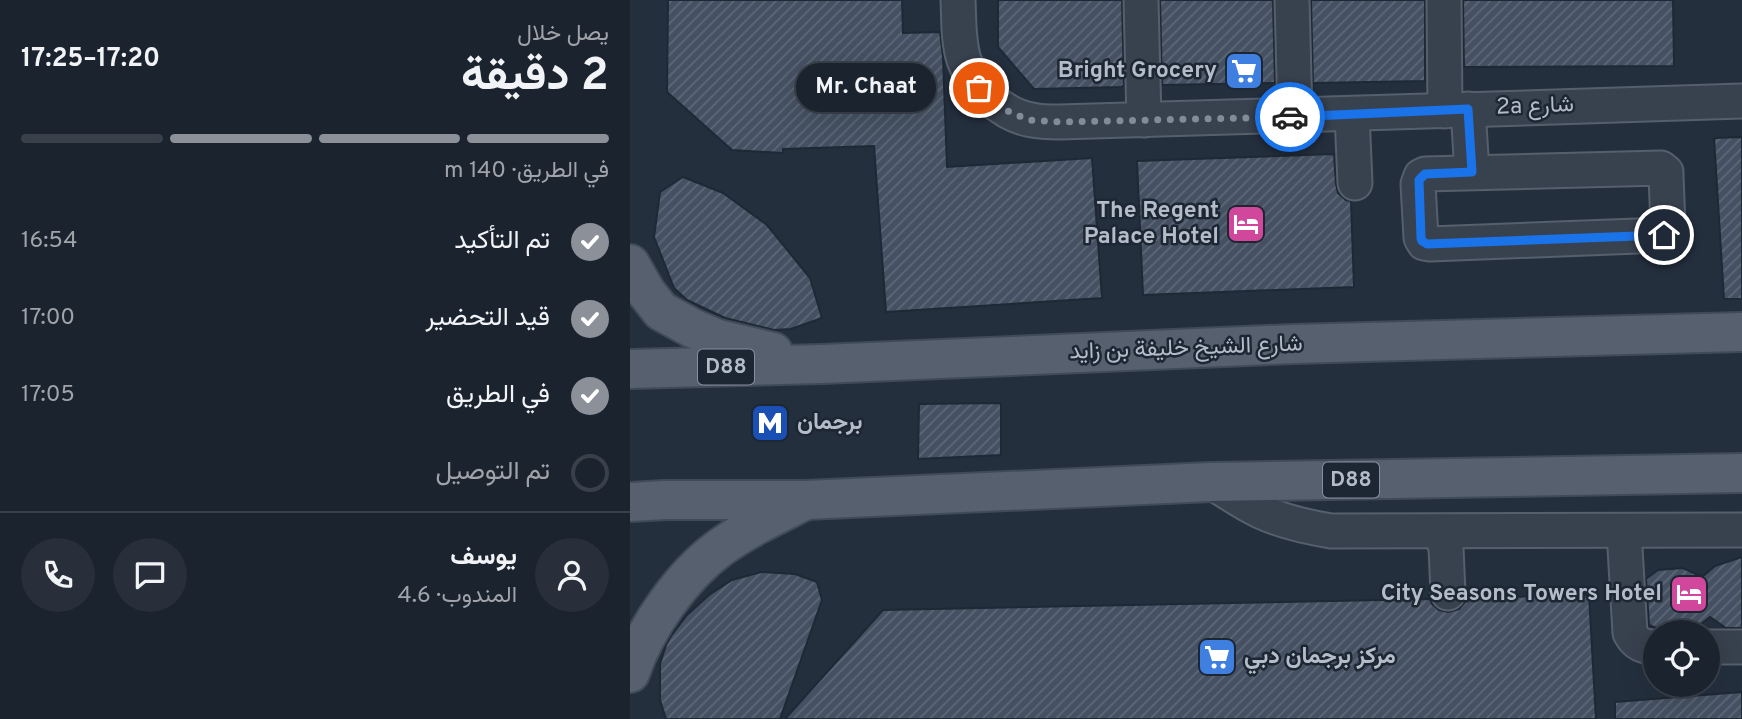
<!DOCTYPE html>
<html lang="ar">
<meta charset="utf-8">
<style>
:root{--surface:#1b232e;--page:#282f3a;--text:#f1f3f6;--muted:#a0a4aa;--line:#39404a;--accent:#8c9099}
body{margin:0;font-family:Overpass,Vazirmatn,sans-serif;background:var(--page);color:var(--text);direction:rtl;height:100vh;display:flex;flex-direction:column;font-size:26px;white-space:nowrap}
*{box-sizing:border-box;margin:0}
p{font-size:23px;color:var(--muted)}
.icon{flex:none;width:38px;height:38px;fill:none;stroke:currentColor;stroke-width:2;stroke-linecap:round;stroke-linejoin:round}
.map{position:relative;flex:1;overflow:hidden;direction:ltr}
.panel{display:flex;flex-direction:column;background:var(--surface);width:630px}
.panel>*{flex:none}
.buttons{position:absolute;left:1013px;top:620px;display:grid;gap:14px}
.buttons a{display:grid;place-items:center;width:77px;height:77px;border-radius:50%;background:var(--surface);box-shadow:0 7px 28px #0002,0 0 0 2px var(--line);font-size:35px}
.pin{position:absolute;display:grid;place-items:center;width:60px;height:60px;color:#fff;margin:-30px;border:4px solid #fff;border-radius:50%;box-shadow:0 2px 7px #0007}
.courier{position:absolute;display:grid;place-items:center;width:70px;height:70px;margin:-35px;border:5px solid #1a73e8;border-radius:50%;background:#fff;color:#222;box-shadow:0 2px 9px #0007}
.bubble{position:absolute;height:49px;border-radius:24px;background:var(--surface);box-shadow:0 7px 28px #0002,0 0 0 2px var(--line);font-size:23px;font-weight:700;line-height:49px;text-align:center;direction:rtl}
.headline em{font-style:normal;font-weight:700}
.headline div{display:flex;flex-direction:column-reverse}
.headline{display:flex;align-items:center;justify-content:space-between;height:119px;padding:0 21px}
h1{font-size:46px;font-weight:700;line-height:52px}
.bar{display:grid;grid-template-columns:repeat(4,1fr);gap:10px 7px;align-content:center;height:84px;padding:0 21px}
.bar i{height:9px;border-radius:5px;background:var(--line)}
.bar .active{background:var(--accent)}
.bar p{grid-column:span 4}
.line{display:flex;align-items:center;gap:18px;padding:0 21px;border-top:2px solid var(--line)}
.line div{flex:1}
.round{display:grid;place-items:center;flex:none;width:74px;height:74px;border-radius:37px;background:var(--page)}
ol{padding:0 21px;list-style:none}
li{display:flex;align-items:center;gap:21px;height:77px}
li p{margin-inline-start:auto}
li .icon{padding:7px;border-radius:50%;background:var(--accent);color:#fff;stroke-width:4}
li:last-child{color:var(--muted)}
li i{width:38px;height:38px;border:4px solid var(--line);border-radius:50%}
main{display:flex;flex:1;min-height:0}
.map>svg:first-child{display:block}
.building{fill:url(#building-hatch);stroke:#1f2835;stroke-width:2}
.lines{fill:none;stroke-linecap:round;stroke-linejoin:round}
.minor-casing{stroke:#565f6c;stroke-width:37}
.major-casing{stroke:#414a57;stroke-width:42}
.minor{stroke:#38414e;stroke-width:33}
.major{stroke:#56606e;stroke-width:38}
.done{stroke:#828b98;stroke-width:7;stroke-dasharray:0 12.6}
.route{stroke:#1a73e8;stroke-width:9}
.labels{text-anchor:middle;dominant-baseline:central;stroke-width:5;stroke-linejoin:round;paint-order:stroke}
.shield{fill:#1d2633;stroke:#878f9c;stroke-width:2}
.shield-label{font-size:21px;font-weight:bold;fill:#b4bcc9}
.poi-label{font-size:23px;font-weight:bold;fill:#b4bcc9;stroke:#1d2633;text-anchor:end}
.street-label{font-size:23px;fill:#b4bcc9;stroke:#1d2633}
</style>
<main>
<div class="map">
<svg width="1112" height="719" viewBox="0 0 1112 719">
<defs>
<pattern id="building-hatch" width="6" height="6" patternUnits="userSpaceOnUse" patternTransform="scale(1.75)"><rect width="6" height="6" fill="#455162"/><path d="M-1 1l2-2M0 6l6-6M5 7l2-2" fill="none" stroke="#5d6877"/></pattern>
</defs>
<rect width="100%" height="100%" fill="#242f3e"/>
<g class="building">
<polygon points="38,0 272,0 273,33 310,32 313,57 317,167 462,158 472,298 256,312 244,146 153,149 153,153 102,150 37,92"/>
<polygon points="368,0 492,0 494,85 491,87 404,89 368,47"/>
<polygon points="530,0 643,0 645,83 532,85"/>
<polygon points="681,0 795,0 795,81 683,83"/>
<polygon points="833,0 1043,0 1044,66 834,67"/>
<polygon points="1112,137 1112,299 1094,299 1084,138"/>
<polygon points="704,154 706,184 708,193 716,200 721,201 724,287 513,295 507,161"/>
<polygon points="53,177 93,193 137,225 180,278 192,318 161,329 144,330 95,318 57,300 44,288 24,237 30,192"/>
<polygon points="371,403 371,455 288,459 289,404"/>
<polygon points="1112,557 1112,628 1096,628 1080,617 1061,632 1037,632 1019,625 1016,579 1028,570 1053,568 1072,577 1085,566"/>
<polygon points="131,572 165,574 187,582 192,600 150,719 36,719 30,700 30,664 36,645 41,636 57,615 79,595 102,580"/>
<polygon points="959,595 966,719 155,719 253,610 800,599 802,604 809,610 818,612 829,609 835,602 836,598"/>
<polygon points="1112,692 1112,719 985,719 985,702"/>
</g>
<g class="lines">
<defs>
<g id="minor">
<path d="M328,0C329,20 328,41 334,60C344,88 372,115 402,120C411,122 420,122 429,122C657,117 884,107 1112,101"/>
<polyline points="511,0 514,120"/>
<polyline points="662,0 665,116"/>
<polyline points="814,0 815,111"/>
<polyline points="838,109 842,172"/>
<polyline points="722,115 725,183"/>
<polygon points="1031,168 1036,172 1036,176 1038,226 1037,233 1034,235 800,244 794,243 791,238 788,184 791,176 795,174"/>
<path d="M581,482C598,492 613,503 630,511C653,522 677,527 701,531L1112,530"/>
<path d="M994,531L1000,633C1006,644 1013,647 1026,647"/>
<polyline points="810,532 816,548 818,593"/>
<polyline points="1078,647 1112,647"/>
</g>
<g id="major">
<polyline points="0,264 16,292 31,311 62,328 88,339 143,352"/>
<polyline points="0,369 192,364 663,344 1112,332"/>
<polyline points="0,502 35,500 176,500 581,482 1112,473"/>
<path d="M0,673C15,628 52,575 91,547C116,529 144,516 172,502"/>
</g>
</defs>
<use href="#minor" class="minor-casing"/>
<use href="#major" class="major-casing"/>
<use href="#minor" class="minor"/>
<use href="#major" class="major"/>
</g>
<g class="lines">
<polyline class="done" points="349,88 371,108 399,120 429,122 660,117"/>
<polyline class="route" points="660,117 838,109 842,172 795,174 789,180 791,238 792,241 797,244 1034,235"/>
</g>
<defs>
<symbol id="supermarket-square" viewBox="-11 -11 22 22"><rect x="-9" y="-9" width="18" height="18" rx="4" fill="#3f7fe0" stroke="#1d2633"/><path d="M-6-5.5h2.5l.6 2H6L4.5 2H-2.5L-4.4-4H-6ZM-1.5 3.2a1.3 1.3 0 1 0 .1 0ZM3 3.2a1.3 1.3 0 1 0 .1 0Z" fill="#fff"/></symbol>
<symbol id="hotel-square" viewBox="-11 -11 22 22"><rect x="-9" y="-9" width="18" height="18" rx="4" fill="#d1479c" stroke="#1d2633"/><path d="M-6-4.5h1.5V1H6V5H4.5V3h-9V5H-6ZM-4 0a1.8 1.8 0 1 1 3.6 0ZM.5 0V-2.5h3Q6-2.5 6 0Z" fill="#fff"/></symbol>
<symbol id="metro-square" viewBox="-11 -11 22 22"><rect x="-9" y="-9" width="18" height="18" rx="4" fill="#1a4fb4" stroke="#1d2633"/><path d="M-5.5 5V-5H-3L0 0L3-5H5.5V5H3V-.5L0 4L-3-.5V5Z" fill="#fff"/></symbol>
</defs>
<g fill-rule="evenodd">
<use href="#supermarket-square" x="592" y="49" width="44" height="44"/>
<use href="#hotel-square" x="594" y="202" width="44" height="44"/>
<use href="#metro-square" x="118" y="401" width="44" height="44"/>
<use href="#hotel-square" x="1037" y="572" width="44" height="44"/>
<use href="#supermarket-square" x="565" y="635" width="44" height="44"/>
</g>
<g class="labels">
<g class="shield">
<rect x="68" y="349.5" width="56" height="35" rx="5"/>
<rect x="693" y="462.5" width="56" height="35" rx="5"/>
</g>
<g class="shield-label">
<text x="96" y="367">D88</text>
<text x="721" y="480">D88</text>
</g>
<g class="poi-label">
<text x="587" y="71">Bright Grocery</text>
<text x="589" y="211">The Regent<tspan x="589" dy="26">Palace Hotel</tspan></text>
<text x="167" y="423" text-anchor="start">برجمان</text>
<text x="1032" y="594">City Seasons Towers Hotel</text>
<text x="614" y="657" text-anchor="start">مركز برجمان دبي</text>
</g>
<g class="street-label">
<text transform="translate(905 107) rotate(-2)">2a شارع</text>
<text transform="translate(556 349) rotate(-2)">شارع الشيخ خليفة بن زايد</text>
</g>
</g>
</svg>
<div class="buttons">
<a><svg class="icon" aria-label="locate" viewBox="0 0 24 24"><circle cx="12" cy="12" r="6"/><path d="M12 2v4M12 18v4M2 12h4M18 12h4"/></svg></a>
</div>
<div class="pin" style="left:349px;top:88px;background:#ea580c"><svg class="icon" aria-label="bag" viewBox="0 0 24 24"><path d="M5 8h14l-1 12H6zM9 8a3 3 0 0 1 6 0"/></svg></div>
<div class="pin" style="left:1034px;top:235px;background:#1f2937"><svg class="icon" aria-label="home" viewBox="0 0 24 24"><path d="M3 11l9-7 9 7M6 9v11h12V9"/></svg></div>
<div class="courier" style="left:660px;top:117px"><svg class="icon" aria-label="car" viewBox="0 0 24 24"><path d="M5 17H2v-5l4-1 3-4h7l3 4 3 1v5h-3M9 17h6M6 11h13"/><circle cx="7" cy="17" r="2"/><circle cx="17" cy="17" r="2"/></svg></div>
<div class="bubble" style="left:166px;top:63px;width:140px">Mr. Chaat</div>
</div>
<section class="panel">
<div class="headline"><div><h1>2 دقيقة</h1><p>يصل خلال</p></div><em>17:20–17:25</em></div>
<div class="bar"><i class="active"></i><i class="active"></i><i class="active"></i><i></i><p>في الطريق · 140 m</p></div>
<ol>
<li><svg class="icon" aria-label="check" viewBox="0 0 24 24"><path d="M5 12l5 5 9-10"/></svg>تم التأكيد<p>16:54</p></li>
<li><svg class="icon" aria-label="check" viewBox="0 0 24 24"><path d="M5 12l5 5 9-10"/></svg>قيد التحضير<p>17:00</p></li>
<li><svg class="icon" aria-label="check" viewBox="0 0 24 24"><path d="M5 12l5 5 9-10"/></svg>في الطريق<p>17:05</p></li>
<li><i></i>تم التوصيل</li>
</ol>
<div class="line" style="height:126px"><a class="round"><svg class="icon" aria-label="person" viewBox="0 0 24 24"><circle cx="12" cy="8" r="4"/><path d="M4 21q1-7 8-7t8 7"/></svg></a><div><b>يوسف</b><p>المندوب · 4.6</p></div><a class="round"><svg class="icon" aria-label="chat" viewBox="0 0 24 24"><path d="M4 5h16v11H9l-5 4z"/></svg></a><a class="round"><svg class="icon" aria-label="phone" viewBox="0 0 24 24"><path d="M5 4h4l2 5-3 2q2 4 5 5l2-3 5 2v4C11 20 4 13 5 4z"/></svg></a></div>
</section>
</main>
